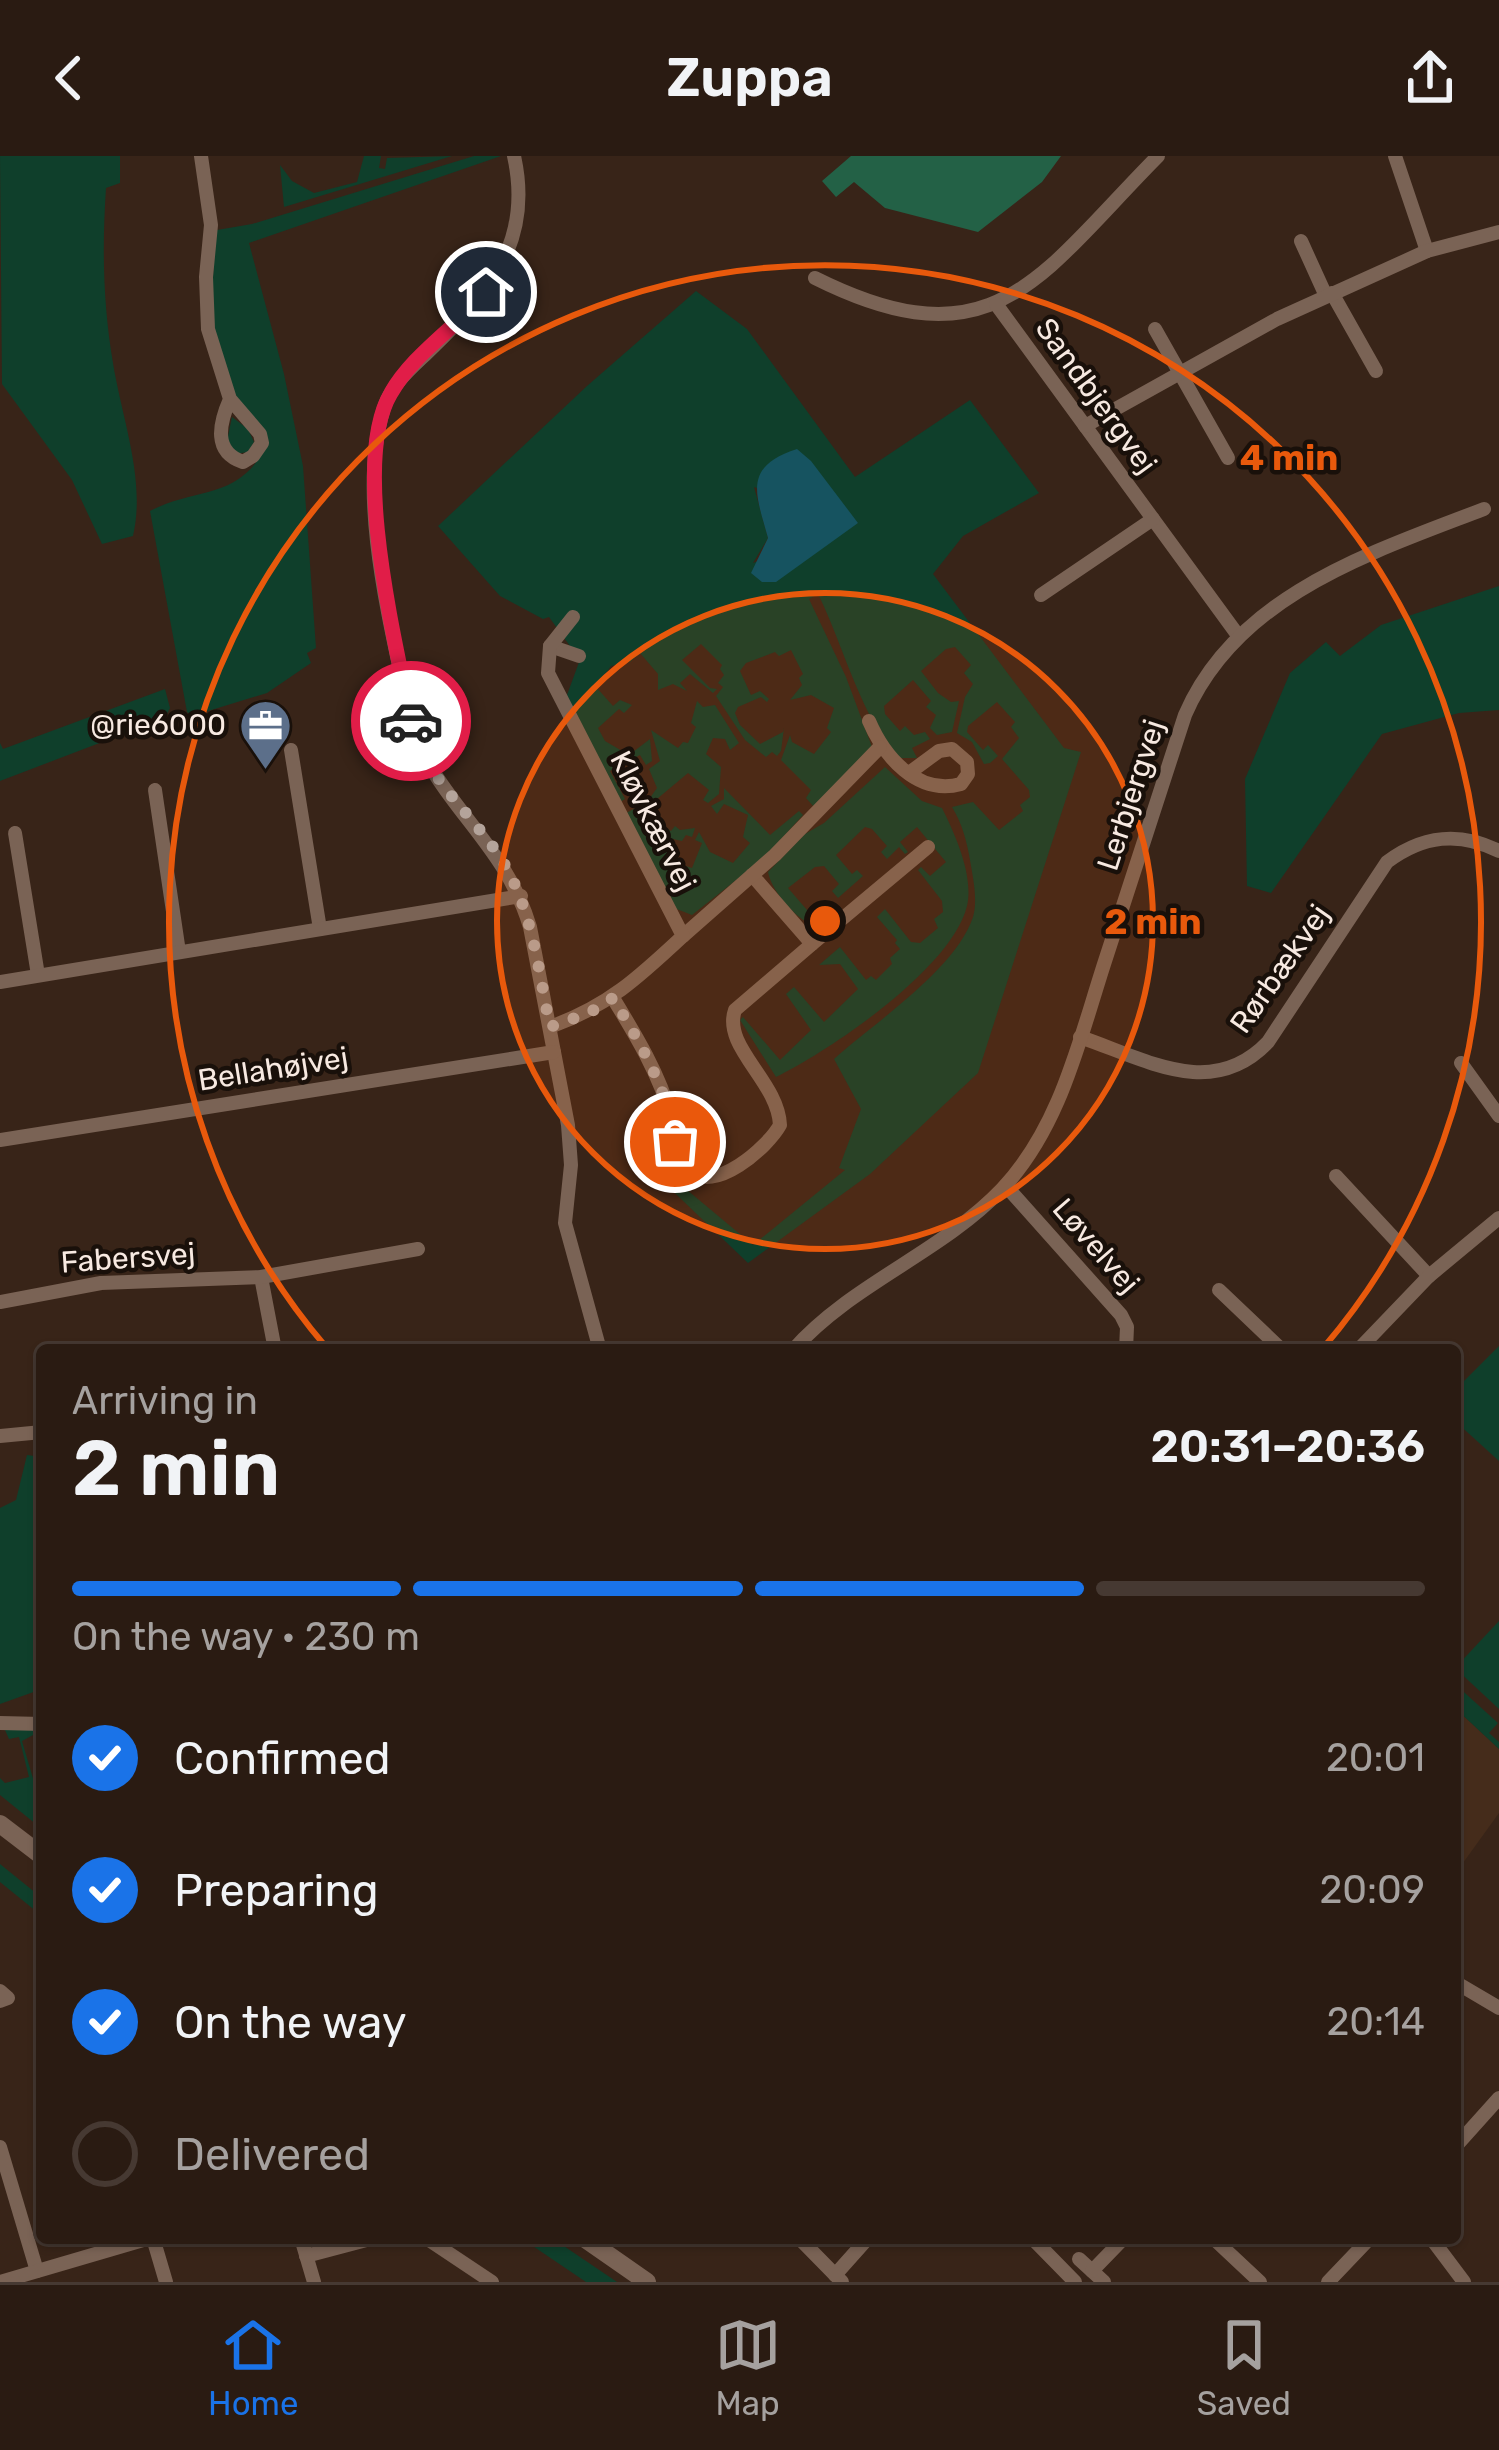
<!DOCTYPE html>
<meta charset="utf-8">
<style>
:root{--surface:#2a1b12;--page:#32241b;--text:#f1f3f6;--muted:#a5a19f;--line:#463932;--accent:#1a73e8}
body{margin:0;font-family:Rubik,sans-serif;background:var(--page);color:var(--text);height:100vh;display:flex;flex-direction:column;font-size:45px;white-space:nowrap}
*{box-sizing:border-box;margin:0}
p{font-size:39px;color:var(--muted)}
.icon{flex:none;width:66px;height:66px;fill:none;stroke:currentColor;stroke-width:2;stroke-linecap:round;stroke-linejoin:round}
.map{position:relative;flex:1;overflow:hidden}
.panel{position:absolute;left:36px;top:1188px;width:1425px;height:900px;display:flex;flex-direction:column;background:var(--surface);border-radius:12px;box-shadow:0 3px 9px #0004,0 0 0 3px var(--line)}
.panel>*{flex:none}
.pin{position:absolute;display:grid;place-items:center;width:102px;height:102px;color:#fff;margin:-51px;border:6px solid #fff;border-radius:50%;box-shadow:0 3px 12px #0007}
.courier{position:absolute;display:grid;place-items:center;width:120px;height:120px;margin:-60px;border:9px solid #e11d48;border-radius:50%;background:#fff;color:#222;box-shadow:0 3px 15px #0007}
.summary em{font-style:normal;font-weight:600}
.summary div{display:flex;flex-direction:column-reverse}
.summary{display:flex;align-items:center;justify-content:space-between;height:204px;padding:0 36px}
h1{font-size:78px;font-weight:600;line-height:90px}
.bar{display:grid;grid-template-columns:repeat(4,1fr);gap:18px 12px;align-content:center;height:144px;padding:0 36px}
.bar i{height:15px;border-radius:9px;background:var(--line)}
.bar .selected{background:var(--accent)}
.bar p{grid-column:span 4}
ol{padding:0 36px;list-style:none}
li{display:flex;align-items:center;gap:36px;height:132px}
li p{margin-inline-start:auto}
li .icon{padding:12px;border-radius:50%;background:var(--accent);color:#fff;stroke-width:4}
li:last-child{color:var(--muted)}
li i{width:66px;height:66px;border:6px solid var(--line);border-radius:50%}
header{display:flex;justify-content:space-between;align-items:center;height:156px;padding:0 36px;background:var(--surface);font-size:54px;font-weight:600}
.tab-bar{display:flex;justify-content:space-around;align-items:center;height:168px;border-top:3px solid var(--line);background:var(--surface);font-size:33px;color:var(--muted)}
.tab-bar a{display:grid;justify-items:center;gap:6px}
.tab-bar .selected{color:var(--accent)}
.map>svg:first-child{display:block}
.built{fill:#452c1b}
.green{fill:#0f3f2b;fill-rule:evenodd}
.forest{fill:#236146}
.water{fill:#165360}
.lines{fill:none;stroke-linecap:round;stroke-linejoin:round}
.minor{stroke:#7a6355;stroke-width:14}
.tertiary{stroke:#7a6355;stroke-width:18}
.done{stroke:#b4a49b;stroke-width:12;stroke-dasharray:0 21.6}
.route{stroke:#e11d48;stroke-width:15}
.ring{fill:none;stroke:#e8590c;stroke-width:6}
.labels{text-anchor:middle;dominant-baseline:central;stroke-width:9;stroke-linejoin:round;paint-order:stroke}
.street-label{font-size:30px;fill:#f7e9e1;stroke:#19100a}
.poi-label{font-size:30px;fill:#f7e9e1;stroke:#19100a;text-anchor:end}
.centre{fill:#e8590c;stroke:#19100a;stroke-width:6}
.ring-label{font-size:36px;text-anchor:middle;font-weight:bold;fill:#e8590c;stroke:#19100a;stroke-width:9;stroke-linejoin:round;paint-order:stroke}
</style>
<header><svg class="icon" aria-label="back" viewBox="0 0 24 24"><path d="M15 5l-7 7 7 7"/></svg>Zuppa<svg class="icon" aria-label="share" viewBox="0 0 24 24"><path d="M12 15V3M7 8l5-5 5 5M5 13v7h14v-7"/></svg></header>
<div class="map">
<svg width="1499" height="2126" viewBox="0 0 1499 2126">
<rect width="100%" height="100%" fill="#382418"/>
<polygon class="built" points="1455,1552 1499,1593 1499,1657 1455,1718"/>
<g class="green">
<path d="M0,0H120V27L106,32C102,92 103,148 113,207C122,263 146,324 133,380L102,388L72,324L2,228Z"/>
<polygon points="364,0 381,0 379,12 385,13 387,2 452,0 284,51 280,9 292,25 314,37 357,26"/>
<path d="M474,0H501L249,87L284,218L303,310L316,492L307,497L311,507L267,537L192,560L187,556L150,355C194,331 239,345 266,290C256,274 244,259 234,242C207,195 211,126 217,74L252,68Z"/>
<path d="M696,135L747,173L855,321L970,244L1039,337L963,380L933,418L1064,592L1081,596L978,917L870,1018L748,1107L635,999L638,993L753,1089L845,1014L839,1012L861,953L834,903C874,867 956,813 973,761C978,744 973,722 970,704C967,686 962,667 952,651L973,646L999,674L1023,655L1020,649L1030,641L1029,634L1002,603L1019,582L1011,571L1015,566L997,546L968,570L967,576L983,594L988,589L998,600L990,607L984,608L972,586L957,577L965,541L973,528L964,517L971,509L955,491L946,493L921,515L938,537L951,546L959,545L952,576L937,579L930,572L936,559L926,551L931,545L913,524L884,550L885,558L900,575L905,570L914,579L925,576L930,583L912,592L917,602H900C864,570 841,483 818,438L809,443L846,521L872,591L814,651L806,642L811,634L781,604L790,579L792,586L814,598L831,576L827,572L834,552L811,539L790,544L802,529L799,522L803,518L791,494L779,500L775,496L746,507L740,515L751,539L760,535L769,543L767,546L761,541L738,551L735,557L740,569L760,588L783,576L784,572L781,595L777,600L772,596L766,601L745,584L716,540L723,531L718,527L724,519L720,513L722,509L701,488L682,504L710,532L717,533L713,537L690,518L680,527L687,535L673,528L658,534V518L640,497L630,506L611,510L596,531L613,550L620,544L632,549L624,557L619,553L598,572L605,585L629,599L650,583L652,605L646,609L640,599L610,615L625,643L620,646L567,539L582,498L570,490L549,461L543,463L500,440L438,370L587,230ZM754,331L858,367L753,407L768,382Z"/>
<polygon points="232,261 248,273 254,286 248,296 234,298 227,285"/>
<polygon points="1499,430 1499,554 1459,557 1382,578 1271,737 1247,730 1245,623 1290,517 1326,486 1340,500 1381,469"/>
<polygon points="165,533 170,552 165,562 0,625 0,587 3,593"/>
<polygon points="697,545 703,551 715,549 739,587 730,594 725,583 713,582 706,598 721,611 719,638 708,647 703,644 709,634 688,617 651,648 654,651 650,660 671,675 675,670 680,674 695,672 692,681 686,679 682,685 673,683 666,705 680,713 683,709 692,712 702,687 695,684 699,676 710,696 733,707 750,687 743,681 748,659 724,648 717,658 711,650 724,643 724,632 770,679 799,655 803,659 764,702 692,759 674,752 626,657 647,646 657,632 649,613 660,605 651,574 678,592 683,586 688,587 696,571 691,567"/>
<path d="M885,611L922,645L942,652C955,678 974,720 967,750C952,812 831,894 776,921L740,864L743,861L780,904L811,874L786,838L794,831L824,866L858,833L840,808L819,809L840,791L866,824L871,820L876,824L892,808L890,802L900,793L895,787L897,784L877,761L885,753L911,786L920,787L938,772L934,763L943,756L942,745L918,714L921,711L930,720L946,706L917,671L900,686L908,696L905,698L899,691L887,703L881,696L887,690L872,673L865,671L836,699L852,718L857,714L863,720L838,742L832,735L839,728L824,710L815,711L788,732L820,769L817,771C799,766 772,737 768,716L805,678L824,667Z"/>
<polygon points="1499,1190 1499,1305 1455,1265 1455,1234"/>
<polygon points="27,1299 42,1301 42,1533 0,1548 0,1352 16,1344"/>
<polygon points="1499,1465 1499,1553 1455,1512"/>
<polygon points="1455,1528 1498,1567 1489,1577 1499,1586 1499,1593 1455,1552"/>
<polygon points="5,1574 34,1574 35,1578 22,1585 42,1653 42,1673 0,1639 0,1622 5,1627 29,1621 19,1581 9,1583"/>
<polygon points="0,1708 42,1742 42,1760 0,1726"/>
<polygon points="521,2082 552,2082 617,2126 586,2126"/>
</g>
<polygon class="forest" points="851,0 1061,0 1042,26 978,76 885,52 854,26 836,41 822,25"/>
<path class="water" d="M797,293L811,305L858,367L776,426H762L751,417L768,382C756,338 742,311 797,293Z"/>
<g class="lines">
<g class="minor">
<path d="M201,0L211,69L206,121L208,173L230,243L260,278L262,287L253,300L243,306C213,296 219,268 230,243"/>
<path d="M514,0C534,89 486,140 427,197C409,214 390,230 383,255C356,346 394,480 412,571C439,649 505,686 530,771L568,969L571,1009L565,1067L600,1194"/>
<polyline points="1395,0 1427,95"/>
<polyline points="1301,85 1326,140"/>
<path d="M815,122C995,212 1040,119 1158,0"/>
<polyline points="1332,137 1376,215"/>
<polyline points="996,148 1237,478"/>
<polyline points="1155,173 1228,302"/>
<polyline points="1085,270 1277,163 1427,95 1499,76"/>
<polyline points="1041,439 1153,363"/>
<polyline points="550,490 579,500"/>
<path d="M869,565C884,600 917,640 961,628L968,618L967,606L952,593L939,595L909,617"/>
<polyline points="291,594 320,773"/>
<polyline points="155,634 179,796"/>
<polyline points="15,677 38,819"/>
<polyline points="752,719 812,788 928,691"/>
<polyline points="683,780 775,699 880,591"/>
<polyline points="0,826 521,740"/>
<path d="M613,842C635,878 660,919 671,961C676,978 675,999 689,1013C713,1040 768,991 780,969C778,925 722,891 735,854L812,788"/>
<path d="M550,871C608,850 638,822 683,780L548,517L550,490L573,461"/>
<path d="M1080,881C1145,903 1212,945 1268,886L1387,706C1423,679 1459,675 1499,695"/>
<polyline points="1461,907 1499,960"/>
<polyline points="0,984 554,896"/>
<polyline points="1336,1020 1429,1120"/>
<polyline points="1006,1030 1121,1159 1127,1171 1126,1194"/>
<polyline points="261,1121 275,1194"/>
<polyline points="1219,1134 1282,1194"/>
<polyline points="0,1146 101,1127 261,1121 418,1093"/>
<path d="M793,1194C851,1128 941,1097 1002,1033C1061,971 1080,881 1106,802C1132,721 1158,640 1185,559C1237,439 1370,397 1484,353"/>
<polyline points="1358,1194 1429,1120 1499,1062"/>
<polyline points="0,1280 42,1276"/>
<polyline points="0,1567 42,1568"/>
<polyline points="1455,1826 1499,1852"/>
<polyline points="0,1835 8,1842 0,1845"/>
<polyline points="0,1991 37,2115"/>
<polyline points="1455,1991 1499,1942"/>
<polyline points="153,2082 166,2126"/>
<polyline points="301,2082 314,2126"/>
<polyline points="426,2082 492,2126"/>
<polyline points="799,2082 842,2126"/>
<polyline points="1032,2082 1075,2126"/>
<polyline points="1213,2082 1260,2126"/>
<polyline points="1431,2082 1464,2126"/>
<polyline points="306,2100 374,2082"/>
<polyline points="1079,2103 1104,2126"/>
<polyline points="1092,2115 1124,2082"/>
<polyline points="835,2119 868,2082"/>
<polyline points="0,2126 150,2082"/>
<polyline points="1328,2126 1370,2082"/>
</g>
<g class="tertiary">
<polyline points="0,1668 42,1700"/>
<polyline points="584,2082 647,2126"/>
</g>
</g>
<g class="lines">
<path class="done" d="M411,565C425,625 476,659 506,711C533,759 539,817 550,871L589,857L613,842C639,885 669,935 675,986"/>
<path class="route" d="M411,565C396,488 350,305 391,237C413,198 457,171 486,136"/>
</g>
<circle cx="825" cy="765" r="328" fill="#e8590c" fill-opacity=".12"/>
<g class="ring">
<circle cx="825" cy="765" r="328"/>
<path d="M326 1191A656 656 0 1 1 1324 1191"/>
</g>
<defs>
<symbol id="office-pin" viewBox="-11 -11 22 30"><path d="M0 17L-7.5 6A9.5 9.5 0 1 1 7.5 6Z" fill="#5c6f8a" stroke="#19100a"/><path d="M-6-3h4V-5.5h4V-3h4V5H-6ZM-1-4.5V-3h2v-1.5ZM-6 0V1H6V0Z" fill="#fff"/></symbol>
</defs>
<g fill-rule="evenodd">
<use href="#office-pin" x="236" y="540" width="59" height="81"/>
</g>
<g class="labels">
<g class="street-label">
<text transform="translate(1096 240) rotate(54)">Sandbjergvej</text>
<text transform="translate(1131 639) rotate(-72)">Lerbjergvej</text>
<text transform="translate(653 665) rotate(63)">Kløvkærvej</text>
<text transform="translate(1280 813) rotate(-55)">Rørbækvej</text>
<text transform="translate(273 913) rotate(-9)">Bellahøjvej</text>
<text transform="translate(1096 1090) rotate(49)">Løvelvej</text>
<text transform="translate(128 1102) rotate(-4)">Fabersvej</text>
</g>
<g class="poi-label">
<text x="226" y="569">@rie6000</text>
</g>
</g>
<circle cx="825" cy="765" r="18" class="centre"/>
<g class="ring-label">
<text x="1289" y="314">4 min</text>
<text x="1153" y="778">2 min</text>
</g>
</svg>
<div class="pin" style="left:675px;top:986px;background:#ea580c"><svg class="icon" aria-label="bag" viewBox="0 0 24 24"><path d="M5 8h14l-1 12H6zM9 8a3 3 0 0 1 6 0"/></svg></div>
<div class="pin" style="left:486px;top:136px;background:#1f2937"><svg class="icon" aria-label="home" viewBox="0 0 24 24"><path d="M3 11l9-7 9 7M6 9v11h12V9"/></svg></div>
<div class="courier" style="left:411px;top:565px"><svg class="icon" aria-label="car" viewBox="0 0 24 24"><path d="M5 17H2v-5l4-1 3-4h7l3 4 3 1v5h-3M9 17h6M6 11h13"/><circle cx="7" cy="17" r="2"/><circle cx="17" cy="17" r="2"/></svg></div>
<section class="panel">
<div class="summary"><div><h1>2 min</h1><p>Arriving in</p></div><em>20:31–20:36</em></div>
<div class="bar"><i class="selected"></i><i class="selected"></i><i class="selected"></i><i></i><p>On the way · 230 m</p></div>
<ol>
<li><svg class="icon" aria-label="check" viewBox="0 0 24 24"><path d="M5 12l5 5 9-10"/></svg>Confirmed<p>20:01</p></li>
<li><svg class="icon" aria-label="check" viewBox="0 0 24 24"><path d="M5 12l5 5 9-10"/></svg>Preparing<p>20:09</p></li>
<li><svg class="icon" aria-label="check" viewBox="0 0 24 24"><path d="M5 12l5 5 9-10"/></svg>On the way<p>20:14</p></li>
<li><i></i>Delivered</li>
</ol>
</section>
</div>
<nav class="tab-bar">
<a class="selected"><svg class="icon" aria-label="home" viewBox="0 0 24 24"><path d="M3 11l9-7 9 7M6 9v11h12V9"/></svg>Home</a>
<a><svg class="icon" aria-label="map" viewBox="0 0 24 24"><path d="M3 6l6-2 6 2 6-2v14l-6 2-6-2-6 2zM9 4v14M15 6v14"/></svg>Map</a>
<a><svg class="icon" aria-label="saved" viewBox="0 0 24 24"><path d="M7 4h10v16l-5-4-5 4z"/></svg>Saved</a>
</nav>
